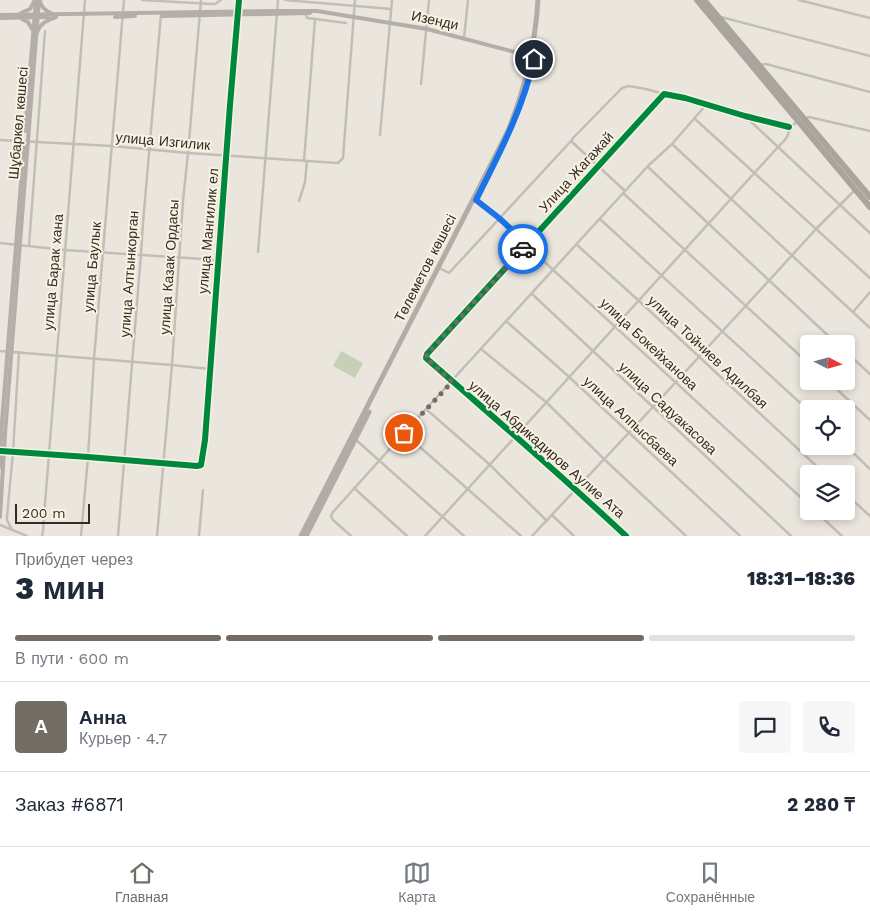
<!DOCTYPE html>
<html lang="ru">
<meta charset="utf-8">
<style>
:root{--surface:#fff;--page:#f6f6f7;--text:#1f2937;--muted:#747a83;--line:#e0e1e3;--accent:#736d65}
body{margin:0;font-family:"Work Sans",sans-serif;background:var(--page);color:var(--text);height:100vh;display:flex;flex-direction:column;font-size:19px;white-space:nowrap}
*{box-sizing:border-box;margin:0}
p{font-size:16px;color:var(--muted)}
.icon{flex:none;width:28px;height:28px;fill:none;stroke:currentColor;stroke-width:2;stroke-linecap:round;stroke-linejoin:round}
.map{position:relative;height:536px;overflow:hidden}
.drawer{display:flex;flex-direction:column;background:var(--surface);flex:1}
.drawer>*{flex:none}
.needle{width:32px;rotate:96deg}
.fabs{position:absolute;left:800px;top:335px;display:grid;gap:10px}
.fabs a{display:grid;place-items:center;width:55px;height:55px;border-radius:5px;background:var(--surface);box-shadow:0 2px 8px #0003;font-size:25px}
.scale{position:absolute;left:15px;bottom:12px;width:75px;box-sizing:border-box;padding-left:5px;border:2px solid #332c25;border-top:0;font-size:14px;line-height:18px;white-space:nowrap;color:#332c25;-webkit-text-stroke:4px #f8f2e3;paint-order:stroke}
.pin{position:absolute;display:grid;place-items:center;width:42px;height:42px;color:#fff;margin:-21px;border:2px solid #fff;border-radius:50%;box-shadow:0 1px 5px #0007}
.courier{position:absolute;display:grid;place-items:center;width:50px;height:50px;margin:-25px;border:4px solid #1a73e8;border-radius:50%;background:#fff;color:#222;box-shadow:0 1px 6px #0007}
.headline em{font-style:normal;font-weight:800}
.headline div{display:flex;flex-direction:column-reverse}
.headline{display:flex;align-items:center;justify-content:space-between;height:85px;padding:0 15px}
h1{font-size:32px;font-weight:800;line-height:38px}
.bar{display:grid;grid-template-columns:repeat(4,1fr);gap:8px 5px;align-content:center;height:60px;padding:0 15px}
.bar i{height:6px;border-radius:4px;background:var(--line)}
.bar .on{background:var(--accent)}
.bar p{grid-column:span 4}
.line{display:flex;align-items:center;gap:12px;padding:0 15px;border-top:1px solid var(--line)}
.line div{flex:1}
.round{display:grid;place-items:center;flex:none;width:52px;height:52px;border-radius:5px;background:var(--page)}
.tab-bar{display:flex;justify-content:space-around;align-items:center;height:70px;border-top:1px solid var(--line);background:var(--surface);font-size:14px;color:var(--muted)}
.tab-bar a{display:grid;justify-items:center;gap:2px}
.tab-bar .on{color:var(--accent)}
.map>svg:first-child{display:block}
.green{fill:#c7d0b6}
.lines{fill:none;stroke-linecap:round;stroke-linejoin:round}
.street{stroke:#c2beb6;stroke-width:2.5}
.secondary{stroke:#b3aea7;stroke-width:4}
.primary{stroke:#b1aca5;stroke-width:5}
.highway{stroke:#a9a49c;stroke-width:6}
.cycleway-casing{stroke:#f8f2e3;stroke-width:9}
.cycleway{stroke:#00873e;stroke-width:6}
.done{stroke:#736d65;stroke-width:5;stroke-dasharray:0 9}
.route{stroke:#1a73e8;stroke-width:6}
.labels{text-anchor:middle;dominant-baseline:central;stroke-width:4;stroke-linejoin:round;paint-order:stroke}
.street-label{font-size:14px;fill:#332c25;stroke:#f8f2e3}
</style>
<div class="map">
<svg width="870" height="536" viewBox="0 0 870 536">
<rect width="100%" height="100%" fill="#eae6dd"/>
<polygon class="green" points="341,351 363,363 355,378 333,366"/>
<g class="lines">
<g class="street">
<polyline points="142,0 211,4 215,4 221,0"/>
<polyline points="285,0 391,9"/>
<polyline points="799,0 870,18"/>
<polyline points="721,17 870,56"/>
<polyline points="315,19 346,23"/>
<polyline points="464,38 468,0"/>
<polyline points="760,65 766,64 870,92"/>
<polyline points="421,84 429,0"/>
<polyline points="746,117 870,233"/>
<polyline points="806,118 809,117 870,131"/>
<polyline points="695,119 870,278"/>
<polyline points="380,135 392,0"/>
<polyline points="0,140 112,146 188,153 338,163 343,158 355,0"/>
<polyline points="672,144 870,328"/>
<polyline points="304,161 315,19 307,18 305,12"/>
<polyline points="648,167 837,344"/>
<polyline points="625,191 571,141 574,137 622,88 629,86 646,89 664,94"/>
<polyline points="623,193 809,364"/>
<path d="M475,199C502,218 526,243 550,267L809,505"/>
<polyline points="299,201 305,182 307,161"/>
<polyline points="600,219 809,411"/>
<polyline points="0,243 65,250 218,260"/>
<polyline points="577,245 638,300 825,474"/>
<polyline points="29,246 45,31"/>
<polyline points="258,252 278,0"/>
<polyline points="441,269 449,273 571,141"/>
<polyline points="532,294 791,536"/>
<polyline points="853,312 870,292"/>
<polyline points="506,321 567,375 740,536"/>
<polyline points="481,349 546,402 604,459 686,536"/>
<polyline points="0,351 172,365 210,369"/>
<polyline points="846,352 870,374"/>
<polyline points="828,381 870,420"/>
<polyline points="426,409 489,464 547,521"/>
<polyline points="404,433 625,191 648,166 672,144 706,105"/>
<polyline points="355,439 464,536"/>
<polyline points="846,446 870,469"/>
<polyline points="5,452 197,466 201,465 205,440 230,105 239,0"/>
<polyline points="354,488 407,536"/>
<polyline points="846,494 870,516"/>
<polyline points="815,511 842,536"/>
<polyline points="553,516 574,536"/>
<polyline points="0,525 27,536"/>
<polyline points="12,530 7,520 7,517 13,452 19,352"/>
<polyline points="42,536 43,531 45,504 85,0"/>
<polyline points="81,536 88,457 94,359 124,0"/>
<polyline points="118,536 141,254 143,223 161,14"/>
<polyline points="157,536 172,365 183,201 188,153 201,0"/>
<polyline points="199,536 203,490"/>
<polyline points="351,536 333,520 331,516 333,512 404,433 521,536"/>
<path d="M425,536L778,147C784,141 790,136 789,127L799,121"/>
<polyline points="532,536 653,407 817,228 854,191"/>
<path d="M626,536C561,475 493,417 426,358L427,354L664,94L685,98L745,116L789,127"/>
</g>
<g class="secondary">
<path d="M40,1C41,7 46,11 51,13"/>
<polyline points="21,13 30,9 35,0"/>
<polyline points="0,15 277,11 317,11 427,29 534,57"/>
<polyline points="162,16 310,13"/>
<polyline points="115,17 135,16"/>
<polyline points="0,18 48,17"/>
<polyline points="22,19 28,22 32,29"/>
<path d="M37,32C41,23 47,20 56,17"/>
<polyline points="25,131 36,0"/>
<polyline points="0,467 1,434 24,145"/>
<polyline points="0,517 5,434 39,0"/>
</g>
<g class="primary">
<polyline points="520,55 526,60 528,67"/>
<path d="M301,536L507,133C525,90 535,46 538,0"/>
<polyline points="306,536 369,412"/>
</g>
<g class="highway">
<polyline points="697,0 870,207"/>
<polyline points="704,0 870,197"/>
</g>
<defs>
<g id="cycleway">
<polyline points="1,451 88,457 197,466 201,465 205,440 230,105 239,0"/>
<path d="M626,536C561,475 493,417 426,358L427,354L664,94L685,98L745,116L789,127"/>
</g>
</defs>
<use href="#cycleway" class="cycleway-casing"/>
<use href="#cycleway" class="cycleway"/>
</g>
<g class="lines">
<polyline class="done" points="404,433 452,382 426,358 427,354 523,249"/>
<path class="route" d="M523,249L527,244L499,218L476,200C499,154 523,109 534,59"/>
</g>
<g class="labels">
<g class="street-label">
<text transform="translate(435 20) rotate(12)">Изенди</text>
<text transform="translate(18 123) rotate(-85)">Шұбаркөл көшесі</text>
<text transform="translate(163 141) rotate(5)">улица Изгилик</text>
<text transform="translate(576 172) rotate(-48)">Улица Жагажай</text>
<text transform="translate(208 231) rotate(-85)">улица Мангилик ел</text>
<text transform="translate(92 267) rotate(-85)">улица Баулык</text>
<text transform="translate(169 267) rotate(-86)">улица Казак Ордасы</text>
<text transform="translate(425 268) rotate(-63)">Төлеметов көшесі</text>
<text transform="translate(53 272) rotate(-85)">улица Барак хана</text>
<text transform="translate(129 274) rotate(-86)">улица Алтынкорган</text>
<text transform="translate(649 344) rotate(43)">улица Бокейханова</text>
<text transform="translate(708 352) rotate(43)">улица Тойчиев Адилбая</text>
<text transform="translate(668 408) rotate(43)">улица Садуакасова</text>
<text transform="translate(631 421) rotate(43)">улица Алпысбаева</text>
<text transform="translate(547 449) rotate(41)">улица Абдикадиров Аулие Ата</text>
</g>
</g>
</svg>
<div class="fabs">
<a><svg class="needle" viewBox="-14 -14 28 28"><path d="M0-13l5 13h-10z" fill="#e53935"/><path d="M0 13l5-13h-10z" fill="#747a83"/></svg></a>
<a><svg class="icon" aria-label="locate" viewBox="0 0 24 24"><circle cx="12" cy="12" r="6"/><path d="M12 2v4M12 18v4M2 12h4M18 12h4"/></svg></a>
<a><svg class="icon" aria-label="layers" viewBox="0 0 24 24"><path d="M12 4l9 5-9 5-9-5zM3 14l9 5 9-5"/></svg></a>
</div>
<div class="scale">200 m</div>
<div class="pin" style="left:404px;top:433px;background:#ea580c"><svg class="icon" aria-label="bag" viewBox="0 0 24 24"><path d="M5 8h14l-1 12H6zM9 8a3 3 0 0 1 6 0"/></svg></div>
<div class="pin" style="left:534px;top:59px;background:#1f2937"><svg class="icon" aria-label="home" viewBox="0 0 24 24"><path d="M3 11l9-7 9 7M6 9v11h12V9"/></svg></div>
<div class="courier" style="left:523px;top:249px"><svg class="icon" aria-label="car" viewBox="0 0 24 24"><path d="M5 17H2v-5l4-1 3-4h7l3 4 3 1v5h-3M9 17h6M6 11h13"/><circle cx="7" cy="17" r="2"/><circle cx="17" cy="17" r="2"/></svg></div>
</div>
<section class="drawer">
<div class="headline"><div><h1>3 мин</h1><p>Прибудет через</p></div><em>18:31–18:36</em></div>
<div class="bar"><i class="on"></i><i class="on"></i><i class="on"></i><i></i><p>В пути · 600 m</p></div>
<div class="line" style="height:90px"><b class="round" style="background:var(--accent);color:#fff">А</b><div><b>Анна</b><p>Курьер · 4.7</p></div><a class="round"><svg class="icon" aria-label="chat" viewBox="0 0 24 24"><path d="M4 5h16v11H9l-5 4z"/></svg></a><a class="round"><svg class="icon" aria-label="phone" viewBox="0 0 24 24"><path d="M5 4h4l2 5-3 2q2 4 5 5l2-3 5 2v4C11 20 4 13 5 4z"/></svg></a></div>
<div class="line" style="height:65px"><div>Заказ #6871</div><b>2 280 ₸</b></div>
</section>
<nav class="tab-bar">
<a class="on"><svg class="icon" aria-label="home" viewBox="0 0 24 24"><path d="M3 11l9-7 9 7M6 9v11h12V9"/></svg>Главная</a>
<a><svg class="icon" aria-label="map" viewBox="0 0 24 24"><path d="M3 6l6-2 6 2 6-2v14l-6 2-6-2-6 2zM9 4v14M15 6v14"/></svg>Карта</a>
<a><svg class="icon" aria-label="saved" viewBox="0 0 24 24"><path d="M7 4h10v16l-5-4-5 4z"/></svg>Сохранённые</a>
</nav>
